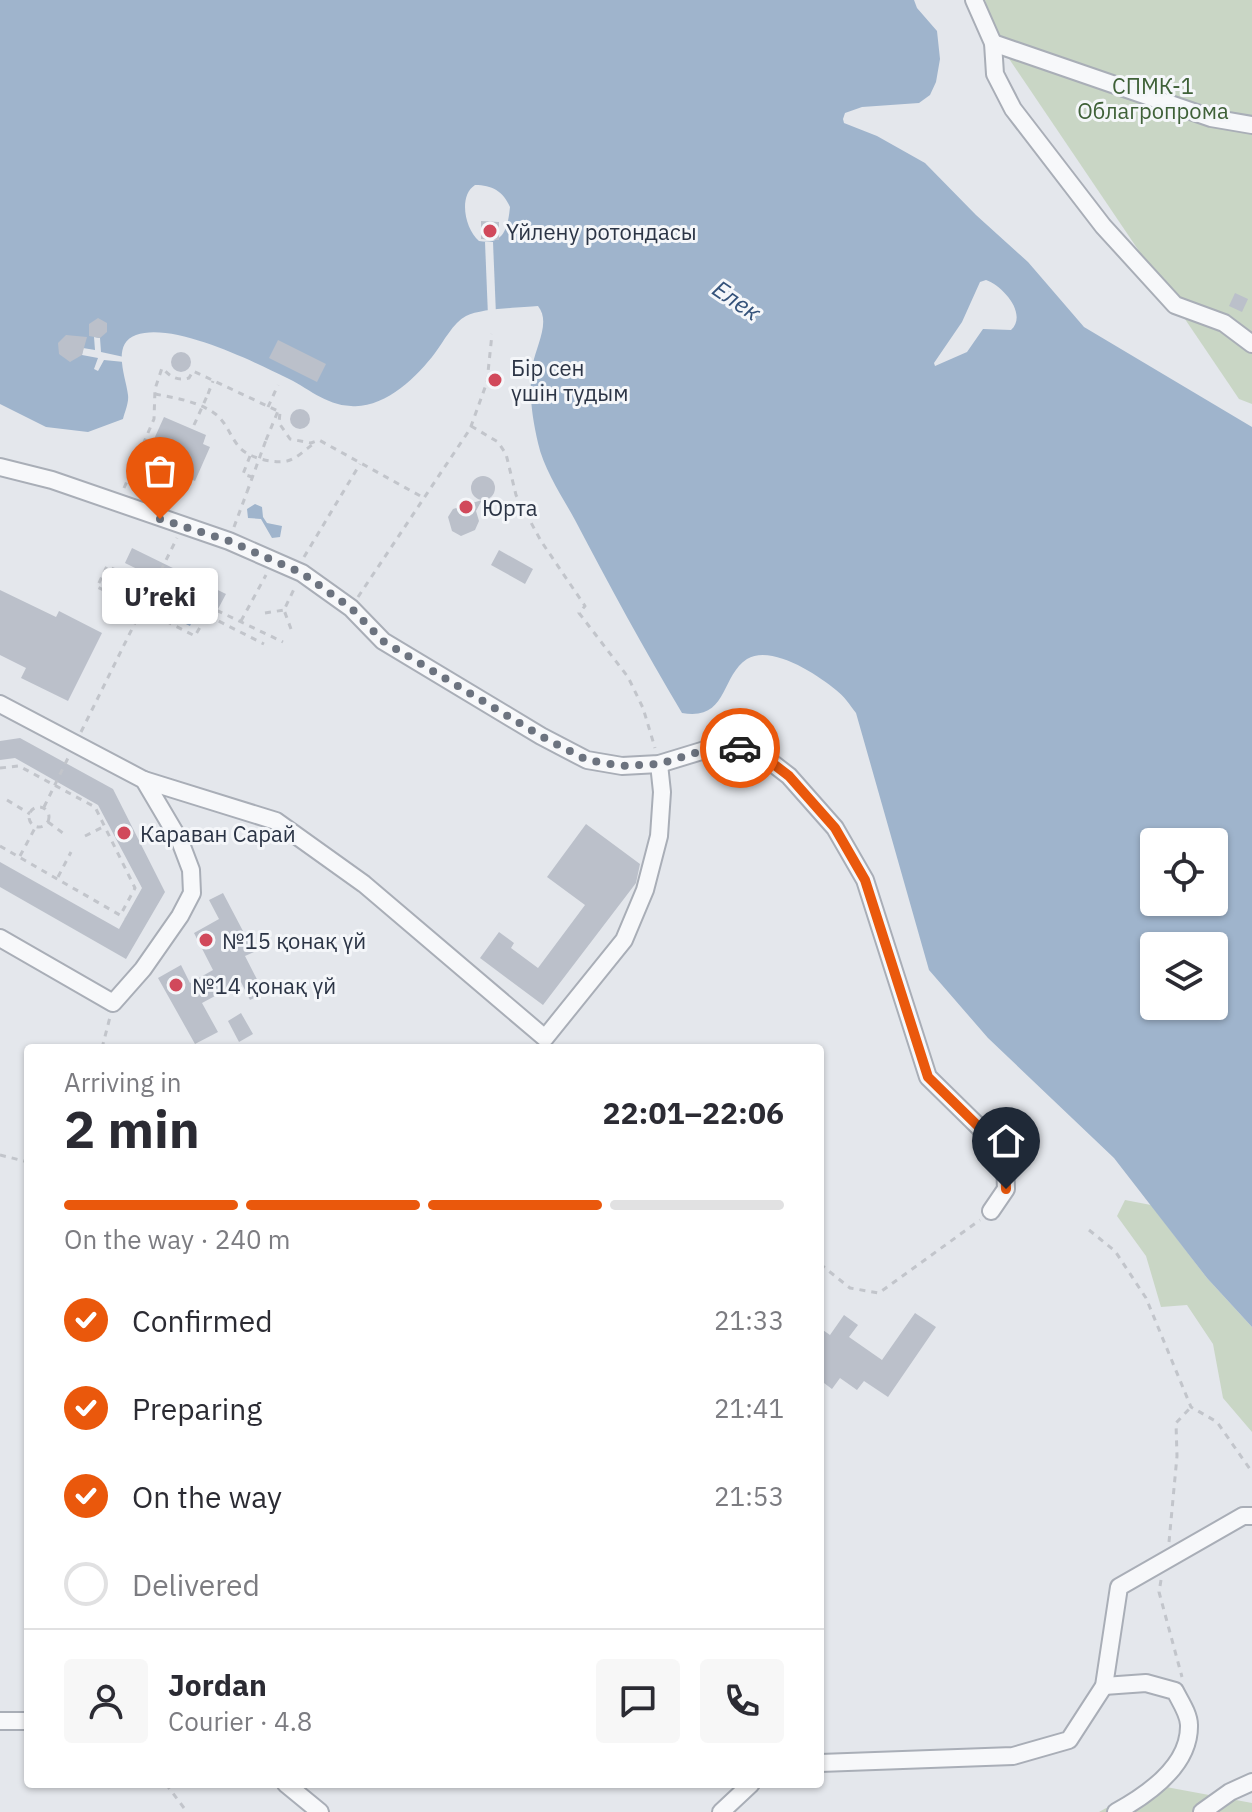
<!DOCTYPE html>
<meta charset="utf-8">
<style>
:root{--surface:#fff;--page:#f7f7f7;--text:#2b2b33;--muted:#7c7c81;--line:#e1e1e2;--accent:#ea580c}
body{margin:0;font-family:"IBM Plex Sans",sans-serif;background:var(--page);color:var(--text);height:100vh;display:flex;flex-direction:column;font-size:30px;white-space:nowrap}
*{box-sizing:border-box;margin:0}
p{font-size:26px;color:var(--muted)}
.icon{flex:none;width:44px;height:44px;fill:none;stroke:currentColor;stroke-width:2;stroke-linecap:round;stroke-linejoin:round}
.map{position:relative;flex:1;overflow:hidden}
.sheet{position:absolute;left:24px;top:1044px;width:800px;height:744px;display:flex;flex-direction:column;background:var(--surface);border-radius:8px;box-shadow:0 2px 6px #0004}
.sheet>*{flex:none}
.tools{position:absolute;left:1140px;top:828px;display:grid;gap:16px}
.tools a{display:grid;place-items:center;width:88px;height:88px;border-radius:8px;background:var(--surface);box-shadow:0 2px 6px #0004;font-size:40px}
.pin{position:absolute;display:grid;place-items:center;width:68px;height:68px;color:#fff;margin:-82px -34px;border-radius:50% 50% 50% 0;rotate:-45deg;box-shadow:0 0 8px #0007}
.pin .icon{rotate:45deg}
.courier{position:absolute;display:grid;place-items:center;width:80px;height:80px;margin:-40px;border:6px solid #ea580c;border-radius:50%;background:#fff;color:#222;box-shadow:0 2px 10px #0007}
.bubble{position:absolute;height:56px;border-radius:8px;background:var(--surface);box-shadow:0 2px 6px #0004;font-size:26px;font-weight:700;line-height:56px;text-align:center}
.headline em{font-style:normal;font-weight:700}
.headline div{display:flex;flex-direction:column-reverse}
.headline{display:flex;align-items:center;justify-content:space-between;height:136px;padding:0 40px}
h1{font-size:52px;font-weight:700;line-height:60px}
.bar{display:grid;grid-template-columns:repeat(4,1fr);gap:12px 8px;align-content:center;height:96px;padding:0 40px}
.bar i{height:10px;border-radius:6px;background:var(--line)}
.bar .selected{background:var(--accent)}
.bar p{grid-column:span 4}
.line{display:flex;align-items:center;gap:20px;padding:0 40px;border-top:2px solid var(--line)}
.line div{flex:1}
.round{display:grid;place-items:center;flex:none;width:84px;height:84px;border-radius:8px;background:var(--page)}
ol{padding:0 40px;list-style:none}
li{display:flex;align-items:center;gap:24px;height:88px}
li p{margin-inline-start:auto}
li .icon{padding:8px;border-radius:50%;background:var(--accent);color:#fff;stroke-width:4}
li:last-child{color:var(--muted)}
li i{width:44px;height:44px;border:4px solid var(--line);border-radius:50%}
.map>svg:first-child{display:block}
.green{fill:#c9d6c5}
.water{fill:#9fb4cc;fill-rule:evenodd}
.pier{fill:#e4e7ec}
.building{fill:#bbc0ca}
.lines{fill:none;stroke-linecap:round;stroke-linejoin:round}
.minor-casing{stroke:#a9aeb7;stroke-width:20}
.path{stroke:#c2c5cb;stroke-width:3;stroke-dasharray:6 6;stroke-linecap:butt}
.minor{stroke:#f7f8fa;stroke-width:16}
.path-bridge{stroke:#c2c5cb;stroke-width:3;stroke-dasharray:6 6;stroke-linecap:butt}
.done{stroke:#6c737f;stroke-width:8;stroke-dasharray:0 14.4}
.route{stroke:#ea580c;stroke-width:10}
.poi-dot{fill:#d1495b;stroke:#f4f6f9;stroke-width:3}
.labels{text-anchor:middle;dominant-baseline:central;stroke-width:6;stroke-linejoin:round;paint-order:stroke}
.park-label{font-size:22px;fill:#3f6138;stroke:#f4f6f9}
.poi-label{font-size:22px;fill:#2b3445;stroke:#f4f6f9;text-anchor:start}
.water-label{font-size:24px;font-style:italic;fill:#34527a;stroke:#f4f6f9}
</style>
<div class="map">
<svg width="1252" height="1812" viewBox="0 0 1252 1812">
<rect width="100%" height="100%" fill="#e4e7ec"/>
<g class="green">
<polygon points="985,0 1252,0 1252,404 1239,399 997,41"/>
<polygon points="1125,1200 1151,1205 1207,1278 1252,1327 1252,1432 1223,1398 1213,1344 1187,1305 1161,1307 1146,1256 1117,1216"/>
<polygon points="1150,1784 1252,1803 1252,1812 1099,1812"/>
</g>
<g class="water">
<path d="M0,0H914L917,8L937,31L940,59L936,82L930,95L919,103L862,107L845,113L843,119L844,123L877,136L925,163L976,215L1028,262L1084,327L1252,427V1327L1207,1278L1114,1158L988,1038L929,970L856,713C850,705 844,696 836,690C817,674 771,644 747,659C720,677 728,721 682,713C644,649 609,585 575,520C562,496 544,470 538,443C532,416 528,391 533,364C536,346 551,322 538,306C519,308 482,308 466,316C453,323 444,341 435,353C417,377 384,409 351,406C325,405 307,387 285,377C250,360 173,322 136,335C111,344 126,377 128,395C129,403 125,411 123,419L88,432L46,427L0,404ZM475,185C492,185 503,191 510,207C508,227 504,246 479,241C465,229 458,196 475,185ZM986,280C1003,286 1028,314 1011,330L983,329L967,352L935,366L934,363L962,322L980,282ZM1154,842H1214V902H1154ZM1154,946H1214V1006H1154Z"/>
<polygon points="255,504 262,507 263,517 267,523 282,526 280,537 272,538 261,519 248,518 247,509"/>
<polygon points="111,572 196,613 190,626 104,585"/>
</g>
<g class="pier">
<polygon points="485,242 493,242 496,315 488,316"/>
<polygon points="94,337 100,338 101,352 124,357 124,362 104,360 98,371 94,369 98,358 82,355 83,348 95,350"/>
</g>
<g class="building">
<polygon points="481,221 499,222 499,240 481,239"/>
<polygon points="1235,293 1248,299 1242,312 1229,306"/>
<polygon points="98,318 107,323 107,332 100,338 89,336 89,324"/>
<polygon points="66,335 87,337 82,355 70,362 59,354 58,343"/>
<polygon points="278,340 326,364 317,382 269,358"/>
<circle cx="181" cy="362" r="10"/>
<circle cx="300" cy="419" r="10"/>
<polygon points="164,417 206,435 203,444 210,447 195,481 145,459"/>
<circle cx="483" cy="488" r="12"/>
<polygon points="482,500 476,511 479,521 475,530 461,536 452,531 448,517 453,509"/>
<polygon points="132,548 226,594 218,609 125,563"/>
<polygon points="499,550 533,569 525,584 491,565"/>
<polygon points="0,590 56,617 59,611 102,633 68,701 21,678 26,668 0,655"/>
<polygon points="20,738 113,789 165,892 126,959 0,887 0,862 119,929 142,888 98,805 15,758 0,760 0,741"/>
<polygon points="586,824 640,864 636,883 543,1005 480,958 499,932 514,943 511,948 538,968 585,905 547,877"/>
<polygon points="223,893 254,952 245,956 264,993 250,1000 241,982 202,1003 218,1032 195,1044 158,978 181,965 190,983 213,970 194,933 219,919 209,900"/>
<polygon points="241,1013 253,1034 239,1042 228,1021"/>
<polygon points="915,1313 936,1327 888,1397 864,1381 857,1390 840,1378 832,1389 820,1380 820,1328 830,1335 844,1315 858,1325 849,1337 882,1360"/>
</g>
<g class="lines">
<defs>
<g id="minor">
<polyline points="974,0 993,43 995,74 1013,109 1103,226 1175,305 1224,323 1252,344"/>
<polyline points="993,43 1211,118 1252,125"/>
<polyline points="0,467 52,480 229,541 302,573 351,608 383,641 541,736 587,760 622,766 659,764 718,746 754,749 789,776 835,828 865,880 928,1077 981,1129 1005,1163 1006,1189 991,1211"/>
<polyline points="0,704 144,780 180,841 191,870 192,893 180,916 143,969 113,1003 0,938"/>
<polyline points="144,780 276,821 364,884 545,1038 624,940 645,890 659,836 662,792 659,764"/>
<path d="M1104,1686L1146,1683L1175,1691C1180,1701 1189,1714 1189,1725C1190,1766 1147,1795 1116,1812"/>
<polyline points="0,1721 28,1721"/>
<polyline points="820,1763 1013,1756 1069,1740 1104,1686 1119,1587 1243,1516 1252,1516"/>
<polyline points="286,1784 320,1812"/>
<polyline points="721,1812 751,1784"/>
<polyline points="1202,1812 1230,1792 1252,1782"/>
</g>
</defs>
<use href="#minor" class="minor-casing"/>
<g class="path">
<path d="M155,394C175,398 197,401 214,413C227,422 230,437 240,448C250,458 273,464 287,461C296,459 305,450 313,444"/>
<polyline points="208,394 213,381"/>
<polyline points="268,407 278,385"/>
<polyline points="471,426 498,442 506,454 516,495 541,541 585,606 579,613 628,677 643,708 655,748"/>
<polyline points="266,440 278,411"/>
<polyline points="250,456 243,474 252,477"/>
<path d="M124,488L154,419L155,389L162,368C171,377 176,381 189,378L193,371L280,412L279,423L290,439L311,443L319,440L424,498"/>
<polyline points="234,527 247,492"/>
<polyline points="304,557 360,464"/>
<polyline points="156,579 151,577 148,585 107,566 97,587 138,606 132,615 143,620 148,612 195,636 207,615"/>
<polyline points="156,579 163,583 159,591 264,644"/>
<polyline points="358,597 470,429 487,382 492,334"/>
<polyline points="265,613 284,610"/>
<polyline points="210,617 214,609 283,642"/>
<polyline points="241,621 266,575"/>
<polyline points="291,629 284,610 295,587"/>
<polyline points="81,732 177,538"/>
<polyline points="0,768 19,766 95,807 135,888 121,914"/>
<polyline points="7,800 30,814"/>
<circle cx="39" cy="817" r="10"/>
<polyline points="44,807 69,756"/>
<polyline points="48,822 67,836"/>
<polyline points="85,836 103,827"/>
<polyline points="0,846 125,918"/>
<polyline points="20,856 35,828"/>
<polyline points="58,877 71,852"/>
<polyline points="102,1048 110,1017"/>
<polyline points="0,1155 28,1162"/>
<polyline points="1089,1230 1115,1251 1146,1298 1191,1407 1217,1422 1252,1472"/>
<polyline points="820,1264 850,1288 879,1293 980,1220"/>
<polyline points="1169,1542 1177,1456 1176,1423 1191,1407"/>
<polyline points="1161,1580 1159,1592 1182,1677"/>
<polyline points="166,1784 187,1812"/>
</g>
<use href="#minor" class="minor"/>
<g class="path-bridge">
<polyline points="194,425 208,394"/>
<polyline points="247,492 266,440"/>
</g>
</g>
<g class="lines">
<polyline class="done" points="160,519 229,541 302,573 351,608 383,641 541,736 587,760 622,766 659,764 718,746 740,748"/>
<polyline class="route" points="740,748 754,749 789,776 835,828 865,880 928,1077 981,1129 1005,1163 1006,1189"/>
</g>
<g class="poi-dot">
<circle cx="490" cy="231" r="8"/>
<circle cx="495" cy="380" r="8"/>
<circle cx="466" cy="507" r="8"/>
<circle cx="124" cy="833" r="8"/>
<circle cx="206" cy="940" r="8"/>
<circle cx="176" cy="985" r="8"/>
</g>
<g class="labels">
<g class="park-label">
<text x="1153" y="85">СПМК-1<tspan x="1153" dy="25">Облагропрома</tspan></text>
</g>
<g class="poi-label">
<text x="506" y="231">Үйлену ротондaсы</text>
<text x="511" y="367">Бір сен<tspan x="511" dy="25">үшін тудым</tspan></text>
<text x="482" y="507">Юрта</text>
<text x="140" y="833">Караван Сарай</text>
<text x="222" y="940">№15 қонақ үй</text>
<text x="192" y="985">№14 қонақ үй</text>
</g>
<g class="water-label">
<text transform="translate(737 300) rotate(34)">Елек</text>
</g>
</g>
</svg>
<div class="tools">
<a><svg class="icon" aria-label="locate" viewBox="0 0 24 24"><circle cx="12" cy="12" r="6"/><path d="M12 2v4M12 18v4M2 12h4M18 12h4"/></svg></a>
<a><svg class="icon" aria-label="layers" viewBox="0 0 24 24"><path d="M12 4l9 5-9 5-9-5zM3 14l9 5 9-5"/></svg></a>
</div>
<div class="pin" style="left:160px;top:519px;background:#ea580c"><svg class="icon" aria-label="bag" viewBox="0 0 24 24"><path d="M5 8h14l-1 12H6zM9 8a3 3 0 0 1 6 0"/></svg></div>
<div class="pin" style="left:1006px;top:1189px;background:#1f2937"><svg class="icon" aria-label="home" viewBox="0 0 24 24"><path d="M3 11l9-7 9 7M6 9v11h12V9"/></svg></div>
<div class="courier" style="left:740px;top:748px"><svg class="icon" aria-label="car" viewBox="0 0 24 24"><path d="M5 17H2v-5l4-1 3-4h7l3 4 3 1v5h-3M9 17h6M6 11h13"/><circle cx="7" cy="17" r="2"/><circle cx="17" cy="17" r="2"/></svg></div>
<div class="bubble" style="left:102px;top:568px;width:116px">U’reki</div>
<section class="sheet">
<div class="headline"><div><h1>2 min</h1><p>Arriving in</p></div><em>22:01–22:06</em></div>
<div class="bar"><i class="selected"></i><i class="selected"></i><i class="selected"></i><i></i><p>On the way · 240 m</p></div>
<ol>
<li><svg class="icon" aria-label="check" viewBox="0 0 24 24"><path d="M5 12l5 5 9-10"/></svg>Confirmed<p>21:33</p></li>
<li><svg class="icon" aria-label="check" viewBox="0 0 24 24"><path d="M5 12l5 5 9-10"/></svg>Preparing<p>21:41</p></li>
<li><svg class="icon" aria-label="check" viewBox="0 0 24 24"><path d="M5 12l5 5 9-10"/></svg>On the way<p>21:53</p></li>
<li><i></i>Delivered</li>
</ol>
<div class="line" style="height:144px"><a class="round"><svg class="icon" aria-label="person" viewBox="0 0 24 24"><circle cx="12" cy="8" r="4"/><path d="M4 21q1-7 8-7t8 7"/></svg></a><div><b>Jordan</b><p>Courier · 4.8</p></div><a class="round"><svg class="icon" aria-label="chat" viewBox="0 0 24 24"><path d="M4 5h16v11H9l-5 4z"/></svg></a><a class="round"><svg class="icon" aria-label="phone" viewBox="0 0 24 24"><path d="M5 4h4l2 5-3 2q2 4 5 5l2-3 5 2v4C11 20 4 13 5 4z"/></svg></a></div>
</section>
</div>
